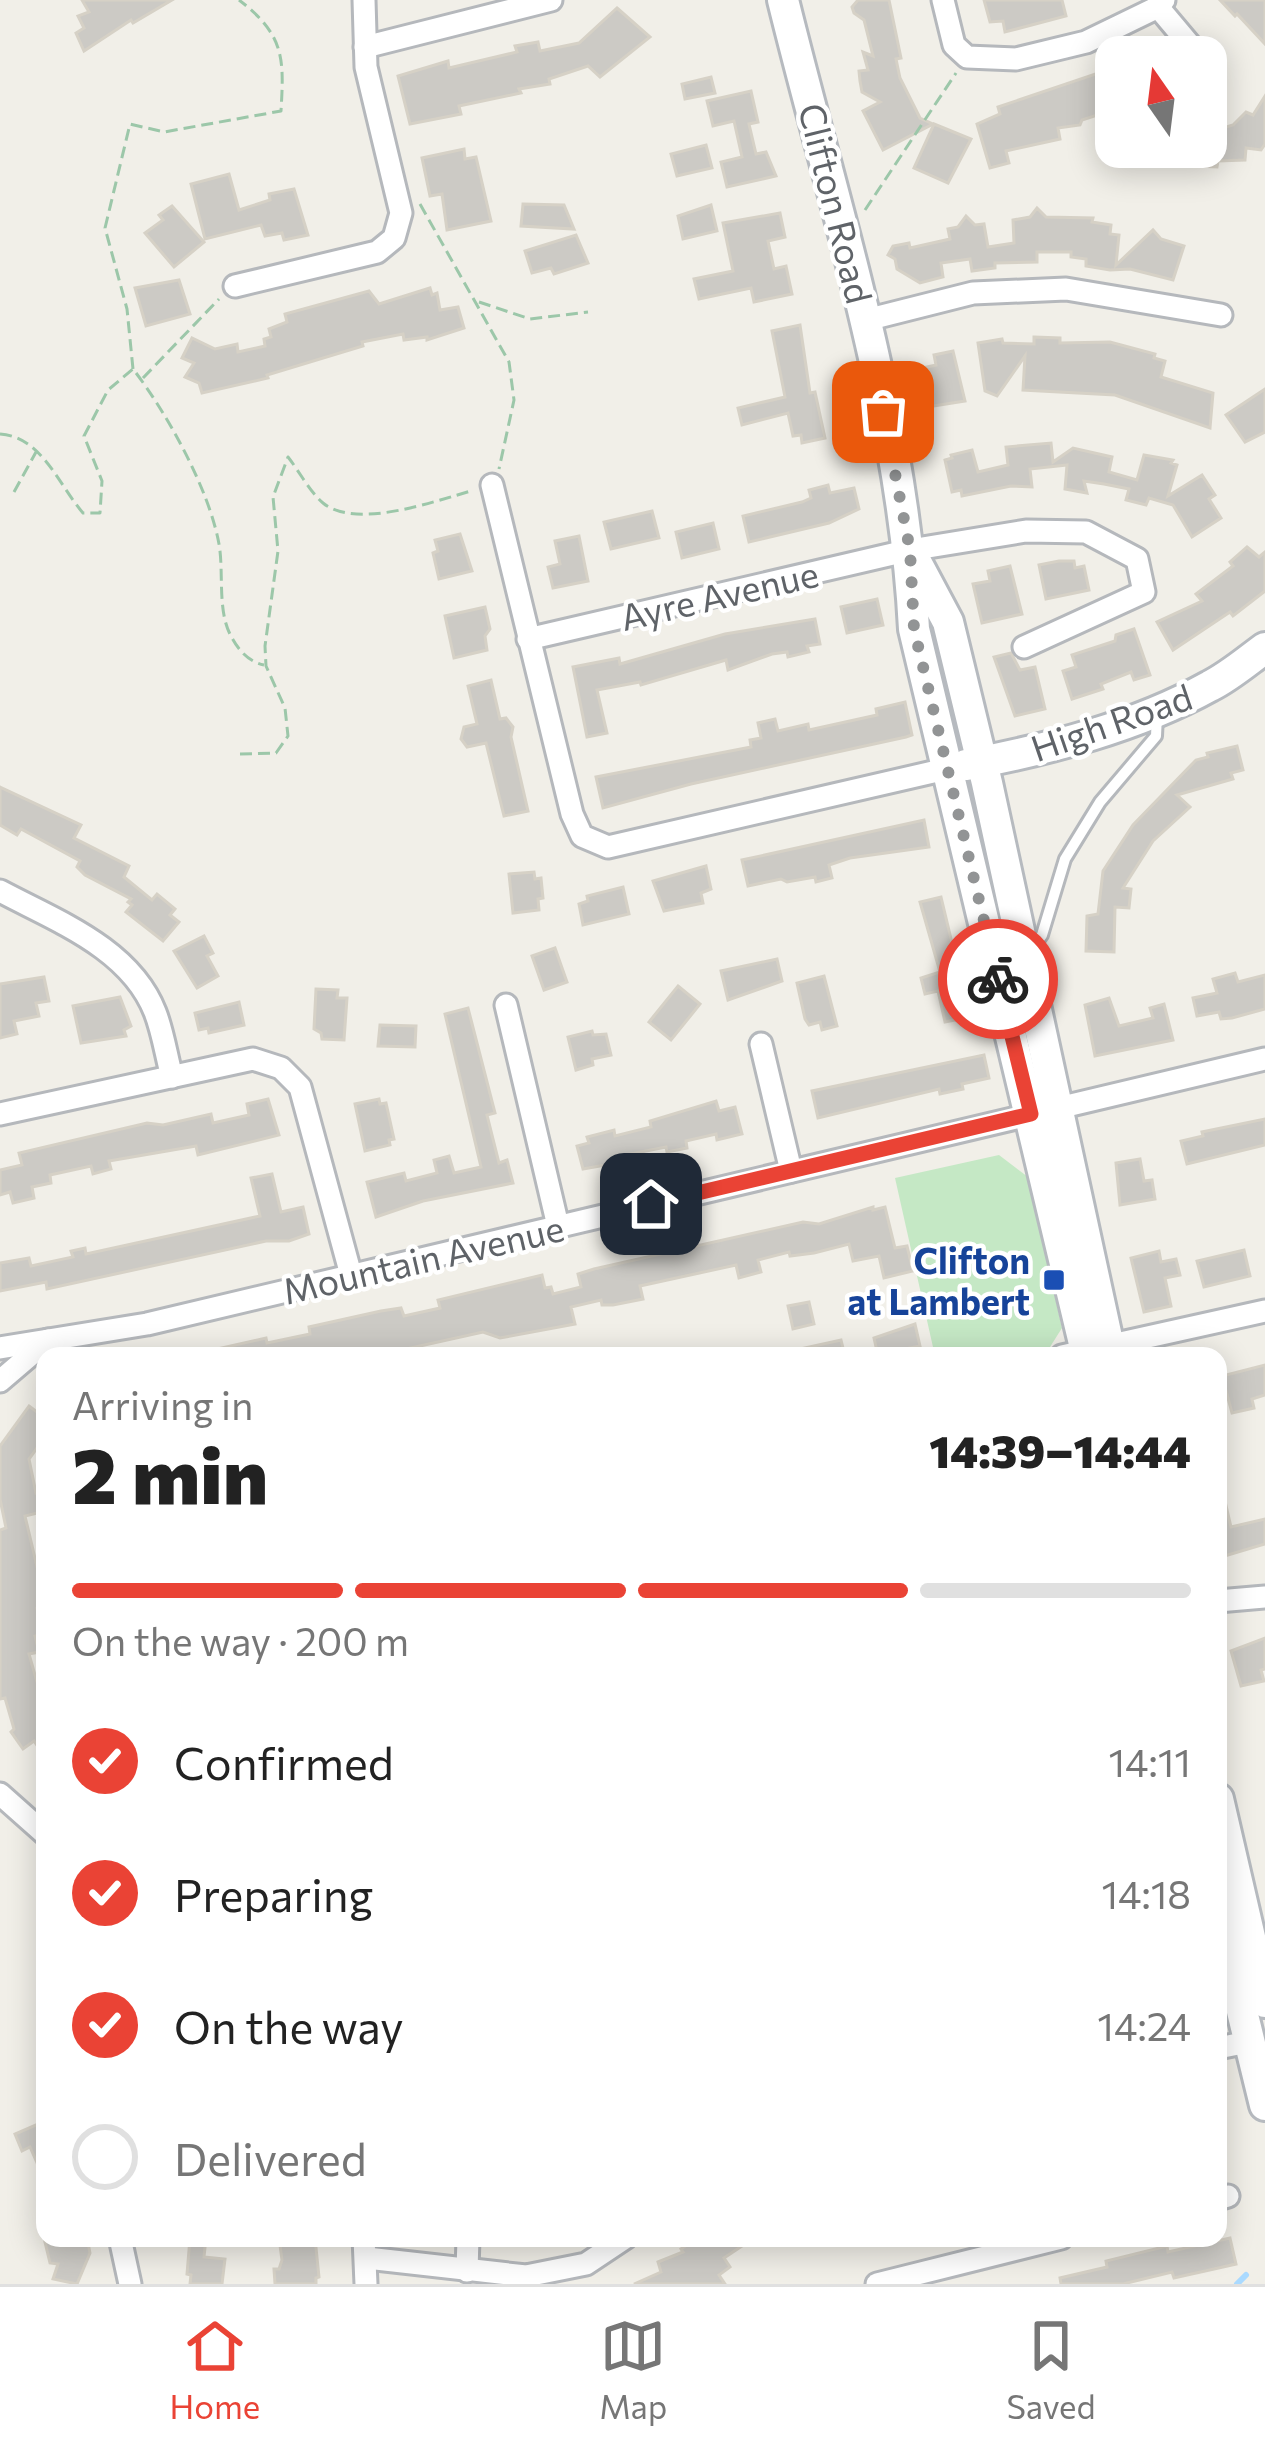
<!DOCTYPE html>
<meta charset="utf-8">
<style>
:root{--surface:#fff;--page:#f2f2f2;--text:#222;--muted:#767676;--line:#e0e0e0;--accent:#ea4335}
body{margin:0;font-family:Commissioner,sans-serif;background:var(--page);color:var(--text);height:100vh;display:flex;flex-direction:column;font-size:45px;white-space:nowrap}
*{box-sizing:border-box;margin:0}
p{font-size:39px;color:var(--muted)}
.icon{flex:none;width:66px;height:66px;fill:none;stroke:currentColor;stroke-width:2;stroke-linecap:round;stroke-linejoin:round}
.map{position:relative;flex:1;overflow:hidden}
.panel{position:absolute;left:36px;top:1347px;width:1191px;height:900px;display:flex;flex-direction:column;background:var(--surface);border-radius:24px;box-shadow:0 6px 30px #0003}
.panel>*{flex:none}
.needle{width:78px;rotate:346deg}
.controls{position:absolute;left:1095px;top:36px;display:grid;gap:24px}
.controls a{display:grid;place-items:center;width:132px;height:132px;border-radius:24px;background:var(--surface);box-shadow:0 6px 30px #0003;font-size:60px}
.pin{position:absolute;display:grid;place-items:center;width:102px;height:102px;color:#fff;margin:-51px;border-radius:24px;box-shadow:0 6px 18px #0006}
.courier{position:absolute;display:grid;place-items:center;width:120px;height:120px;margin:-60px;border:9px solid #ea4335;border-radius:50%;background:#fff;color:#222;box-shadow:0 3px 15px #0007}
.summary em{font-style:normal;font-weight:800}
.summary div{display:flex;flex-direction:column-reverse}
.summary{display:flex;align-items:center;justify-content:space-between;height:204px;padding:0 36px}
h1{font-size:78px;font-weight:800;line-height:90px}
.bar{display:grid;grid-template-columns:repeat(4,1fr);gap:18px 12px;align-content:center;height:144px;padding:0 36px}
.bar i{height:15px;border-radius:9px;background:var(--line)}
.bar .selected{background:var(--accent)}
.bar p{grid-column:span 4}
ol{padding:0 36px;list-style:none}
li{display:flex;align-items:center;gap:36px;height:132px}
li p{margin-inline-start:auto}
li .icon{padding:12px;border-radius:50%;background:var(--accent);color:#fff;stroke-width:4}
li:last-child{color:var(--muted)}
li i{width:66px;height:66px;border:6px solid var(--line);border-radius:50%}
.dock{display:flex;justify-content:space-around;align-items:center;height:168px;border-top:3px solid var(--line);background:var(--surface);font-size:33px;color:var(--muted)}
.dock a{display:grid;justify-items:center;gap:6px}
.dock .selected{color:var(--accent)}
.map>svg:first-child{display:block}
.green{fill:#c5e8c5}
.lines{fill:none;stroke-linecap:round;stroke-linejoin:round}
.stream{stroke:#aadaff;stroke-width:6}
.building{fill:#cccac5;stroke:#d6d1c6;stroke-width:3}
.lane-casing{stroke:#b5b8bc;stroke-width:16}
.street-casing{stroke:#b5b8bc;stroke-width:27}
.secondary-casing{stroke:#b6babf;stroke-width:36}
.path{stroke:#9cc7a9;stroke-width:3;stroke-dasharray:12 6;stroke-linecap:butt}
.lane{stroke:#fff;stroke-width:10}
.street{stroke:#fff;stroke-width:21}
.secondary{stroke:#fff;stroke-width:30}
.done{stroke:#929495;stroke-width:12;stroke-dasharray:0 21.6}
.route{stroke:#ea4335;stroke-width:15}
.transit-dot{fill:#1a4fb4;stroke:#fff;stroke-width:4.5}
.labels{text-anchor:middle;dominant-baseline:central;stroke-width:9;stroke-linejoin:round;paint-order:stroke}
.street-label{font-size:36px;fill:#5f6368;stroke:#fff}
.transit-label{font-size:36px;font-weight:bold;fill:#164399;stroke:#fff;text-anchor:end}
</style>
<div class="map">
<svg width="1265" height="2284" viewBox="0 0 1265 2284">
<rect width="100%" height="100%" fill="#f1efe8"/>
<polygon class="green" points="999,1155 1028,1177 1062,1328 1050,1347 1011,1356 935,1356 895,1178"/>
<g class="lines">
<polyline class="stream" points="1237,2284 1246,2275"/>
</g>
<g class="building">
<polygon points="82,0 172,0 133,23 131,20 84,51 76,33 84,28 78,16 89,12"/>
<polygon points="858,0 889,0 901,58 896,59 900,78 920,118 933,124 883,150 863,111 880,102 862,92 860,81 859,71 868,70 863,52 873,56 864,20 854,13 852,7"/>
<polygon points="984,0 1062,0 1066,16 1005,32 1003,21 990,22"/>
<polygon points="1220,0 1265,0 1265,44 1237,14 1235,16"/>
<polygon points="617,8 650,37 600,77 588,66 549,79 550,84 519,89 521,93 459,106 461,114 410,124 398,76 448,61 449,68 517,52 515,46 538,42 540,51 579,43"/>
<polygon points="1116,67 1116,109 1082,120 1080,125 1058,128 1060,139 1006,151 1009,163 990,168 977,124 1000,114 998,107"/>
<polygon points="711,77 715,93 685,99 682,84"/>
<polygon points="751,91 758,122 749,124 756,154 766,152 776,176 727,187 721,162 742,157 734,121 713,126 707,101"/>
<polygon points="1265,96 1265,144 1261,150 1246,148 1245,160 1218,161 1217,167 1198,166 1199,147 1206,147 1206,133 1233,125 1246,112 1253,115"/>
<polygon points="934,124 971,139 948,183 914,168"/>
<polygon points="706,145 712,168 677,176 671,154"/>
<polygon points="464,149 465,159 476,157 491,221 447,230 442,194 430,196 422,158"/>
<polygon points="229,174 239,210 270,200 269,194 294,189 308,235 284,240 282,233 265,236 261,225 205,239 191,184"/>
<polygon points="523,204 564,205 574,229 521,226"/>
<polygon points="711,205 717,231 683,239 678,216"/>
<polygon points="172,206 204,242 174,267 145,233 163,220 159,215"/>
<polygon points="1037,208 1046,217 1093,218 1092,222 1111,225 1110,234 1119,235 1116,265 1153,230 1161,239 1184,246 1173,280 1130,269 1110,270 1086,266 1086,259 1071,257 1071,252 1037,252 1037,262 995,263 995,268 972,271 970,259 941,263 943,277 920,283 897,269 895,259 888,255 893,246 909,243 910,248 950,239 948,229 958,227 966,216 975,225 984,224 988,247 1014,243 1013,220 1030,217"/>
<polygon points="780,213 785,237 768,241 774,269 786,266 792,294 754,302 751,288 699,299 694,279 733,271 723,223"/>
<polygon points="576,235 588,263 554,274 551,268 532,273 525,251"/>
<polygon points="179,280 190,314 146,326 135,288"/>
<polygon points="430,288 432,295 437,293 440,310 458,307 464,328 427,340 427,337 404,340 403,334 362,342 363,346 267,375 268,378 202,393 199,383 185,377 194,363 182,358 192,338 215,349 237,344 238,352 265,346 264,339 271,337 269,329 287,322 285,314 369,291 379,304"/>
<polygon points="800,325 810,393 815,392 825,438 802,443 801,435 793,436 788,413 742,425 738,408 785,397 772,331"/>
<polygon points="1034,337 1060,338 1060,343 1110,342 1155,354 1154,358 1165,361 1161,377 1213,393 1210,428 1115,395 1023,390 1025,356 997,396 985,391 978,343 1002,339 1003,343 1034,344"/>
<polygon points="953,351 965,401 927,407 919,374 922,368 936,365 934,355"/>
<polygon points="1265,389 1265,432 1245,442 1226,415"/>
<polygon points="1051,443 1053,462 1073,448 1112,457 1109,472 1137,480 1144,455 1173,460 1171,463 1177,465 1168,496 1202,475 1215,495 1209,499 1221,518 1192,537 1173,505 1149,498 1146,505 1126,500 1129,489 1104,484 1084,481 1087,493 1065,489 1067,465 1030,469 1032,487 1011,486 962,496 961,490 952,492 945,460 952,458 951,455 972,450 978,472 1008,465 1006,447"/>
<polygon points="828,485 830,493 854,488 859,509 829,523 749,542 743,516 802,502 811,498 809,490"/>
<polygon points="652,511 659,538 611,549 604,522"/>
<polygon points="713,523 719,549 682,558 676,532"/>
<polygon points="460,534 472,571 439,579 433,553 438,551 435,540"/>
<polygon points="579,536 588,581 553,588 548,567 560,564 555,541"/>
<polygon points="1247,547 1259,557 1265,552 1265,591 1233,616 1230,612 1173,650 1157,622 1202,601 1196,594 1233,566 1230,562"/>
<polygon points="1059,561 1074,561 1075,568 1084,566 1089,590 1046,599 1039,565"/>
<polygon points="1010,566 1022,614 982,623 973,584 990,581 988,571"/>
<polygon points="877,599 883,625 847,633 841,607"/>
<polygon points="485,607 490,629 485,636 487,650 454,658 445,616"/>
<polygon points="815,619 820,644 807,646 809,652 788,657 787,652 772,654 728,670 726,660 641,685 640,682 597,690 607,733 587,737 573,667 619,658 620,664 725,634"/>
<polygon points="1134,629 1150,675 1134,680 1131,672 1101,684 1103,689 1072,699 1063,671 1076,667 1072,655 1115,641 1116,635"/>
<polygon points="1011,653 1020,670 1035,667 1045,709 1015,716 994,657"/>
<polygon points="491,680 500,719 506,718 513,727 511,737 528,811 504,816 486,743 467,747 461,739 464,727 477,724 468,686"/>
<polygon points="905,702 912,735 906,737 691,784 603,808 596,777 751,747 750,740 761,738 758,723 775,719 778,731 808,724 809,730 877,715 876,709"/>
<polygon points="1237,746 1243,770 1231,773 1233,779 1177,795 1190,807 1153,841 1123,888 1131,889 1129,908 1115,907 1114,952 1086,951 1087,916 1098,914 1103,871 1133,825 1196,760 1208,757 1207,753"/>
<polygon points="0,787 81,825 74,838 129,866 124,877 152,900 157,894 175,909 170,915 179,922 163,941 126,912 132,905 128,902 131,899 85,875 77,867 80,861 21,829 17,835 0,825"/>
<polygon points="924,820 929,847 850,858 829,865 832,878 816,882 815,877 787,882 781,879 748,886 742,860"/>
<polygon points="706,866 711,889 701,893 703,903 664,911 653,881"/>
<polygon points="534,872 535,879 541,878 543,898 538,899 539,910 513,913 509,874"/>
<polygon points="623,887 629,914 583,925 579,904 588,901 587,896"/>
<polygon points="941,897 964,993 970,995 975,1016 945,1022 938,991 925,994 921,978 940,972 920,902"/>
<polygon points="204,936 213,953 207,956 218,976 197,988 174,951"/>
<polygon points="555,948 567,982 544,990 532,956"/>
<polygon points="777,959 782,981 728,1000 721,971"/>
<polygon points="1235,973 1238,982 1265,975 1265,1009 1232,1018 1221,1019 1219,1012 1197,1016 1193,998 1217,993 1213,979"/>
<polygon points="824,976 837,1026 822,1030 820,1022 809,1025 805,1019 797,983"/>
<polygon points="44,977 49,1001 36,1003 39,1016 14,1021 17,1034 0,1038 0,984"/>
<polygon points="678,986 700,1004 671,1040 649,1022"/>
<polygon points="316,989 338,990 337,998 347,998 344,1040 322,1039 321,1033 314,1029"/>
<polygon points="120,997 131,1026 124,1030 126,1036 81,1043 73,1006"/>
<polygon points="1109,998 1119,1026 1153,1018 1150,1008 1164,1004 1173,1040 1095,1056 1085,1005"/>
<polygon points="239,1002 244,1025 209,1033 208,1028 199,1030 195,1013"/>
<polygon points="468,1008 495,1113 487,1115 499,1163 507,1160 513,1183 423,1201 376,1217 367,1182 404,1173 406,1181 437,1173 434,1160 449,1156 454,1173 481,1167 445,1014"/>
<polygon points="380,1025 416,1026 415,1047 378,1046"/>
<polygon points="592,1031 593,1035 606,1034 611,1055 592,1059 593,1065 576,1070 568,1037"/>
<polygon points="984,1055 989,1078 962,1084 963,1089 940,1094 939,1089 818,1118 812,1091"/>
<polygon points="268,1099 279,1135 198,1155 196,1146 109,1161 111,1169 93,1174 91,1166 50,1175 51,1183 32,1187 34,1198 13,1203 10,1192 0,1195 0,1170 22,1165 19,1153 147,1123 163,1125 211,1114 213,1123 249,1115 247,1104"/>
<polygon points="379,1099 380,1104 386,1103 394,1139 389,1140 390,1145 365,1151 355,1104"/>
<polygon points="716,1101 719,1111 735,1107 742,1134 717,1140 716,1134 686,1141 687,1148 667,1152 666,1147 631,1154 633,1160 583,1169 577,1146 589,1143 587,1137 614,1130 615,1136 651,1127 650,1121"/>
<polygon points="1265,1119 1265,1145 1187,1164 1181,1141 1203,1136 1202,1132"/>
<polygon points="1140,1159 1144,1181 1152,1180 1155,1199 1120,1205 1116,1163"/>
<polygon points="272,1174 281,1212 303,1207 309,1234 289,1241 266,1241 47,1289 46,1282 0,1291 0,1263 29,1258 31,1266 73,1257 71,1251 85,1248 86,1254 260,1216 251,1178"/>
<polygon points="873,1207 873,1210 885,1207 895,1248 907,1246 913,1271 884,1278 879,1256 853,1261 849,1244 814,1253 790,1256 789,1252 758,1260 761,1272 739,1278 736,1265 640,1286 643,1299 613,1305 602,1305 601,1300 571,1307 575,1324 500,1338 483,1332 411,1348 413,1356 368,1356 366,1350 338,1356 213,1356 213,1350 266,1338 267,1343 310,1334 309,1327 381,1311 401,1308 404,1316 440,1308 438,1300 542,1275 545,1288 551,1287 553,1294 581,1287 578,1274 594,1269 803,1222 819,1224"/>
<polygon points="1244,1250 1250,1276 1204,1287 1197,1261"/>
<polygon points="1159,1251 1161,1262 1176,1259 1180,1275 1165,1278 1171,1306 1144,1312 1131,1258"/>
<polygon points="809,1302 814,1324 793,1329 788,1306"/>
<polygon points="915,1324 920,1346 910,1348 912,1356 878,1356 874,1338"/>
<polygon points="841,1340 845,1356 797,1356 796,1350"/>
<polygon points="1265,1365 1265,1395 1252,1399 1254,1408 1232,1413 1222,1376"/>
<polygon points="29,1406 45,1418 45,1437 29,1459 36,1493 43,1492 45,1511 25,1516 39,1575 45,1574 45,1604 37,1608 42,1634 35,1636 39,1652 29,1654 45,1710 45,1757 34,1741 23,1749 11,1732 14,1729 5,1698 0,1699 0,1530 6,1528 0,1499 0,1446"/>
<polygon points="1218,1497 1224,1497 1231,1527 1265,1519 1265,1544 1218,1558"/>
<polygon points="1265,1638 1265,1669 1261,1670 1264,1681 1241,1686 1231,1651"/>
<polygon points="45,2121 45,2181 30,2147 22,2151 15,2134"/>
<polygon points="44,2238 87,2238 90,2253 77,2284 53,2279 58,2264 50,2263"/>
<polygon points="190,2238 206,2238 204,2257 225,2259 222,2284 190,2284 191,2275 187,2274"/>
<polygon points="279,2238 315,2238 319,2277 316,2278 316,2284 275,2284 274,2269 279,2269 282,2260"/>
<polygon points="697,2238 754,2238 724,2258 730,2267 719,2275 725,2284 634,2284 661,2272 658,2262 683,2252 681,2249"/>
<polygon points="1230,2238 1236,2264 1174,2278 1172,2272 1123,2284 1061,2284 1060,2278 1107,2267 1106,2261 1167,2246 1168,2252"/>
</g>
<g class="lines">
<defs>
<polyline id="lane" points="1030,952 1042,935 1065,859 1100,802 1156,736 1157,715"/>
<g id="street">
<polyline points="943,0 954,45 967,57 1016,59 1086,42 1158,7 1164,0"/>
<polyline points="1158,7 1200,57"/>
<polyline points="365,47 551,0"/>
<polyline points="235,286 377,252 394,238 401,213 366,67 364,0"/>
<polyline points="866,320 973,293 1066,289 1221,315"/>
<polyline points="492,485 572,814 582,836 608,847 946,769"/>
<polyline points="528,639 910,550 1026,531 1086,532 1137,559 1144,592 1024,647"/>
<path d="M0,891C56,921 130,948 155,1012C163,1032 166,1055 172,1077"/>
<polyline points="506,1005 558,1226"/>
<polyline points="761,1044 791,1171"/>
<polyline points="0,1114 253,1059 281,1068 300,1087 351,1275"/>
<polyline points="0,1348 147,1324 1265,1059"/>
<polyline points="1062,1356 1265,1311"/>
<polyline points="0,1381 48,1340"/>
<polyline points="1218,1601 1265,1597"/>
<polyline points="0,1794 45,1834"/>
<polyline points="1218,2048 1248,2042"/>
<polyline points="1218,2199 1228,2196"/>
<polyline points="120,2238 130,2284"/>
<polyline points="364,2238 366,2284"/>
<polyline points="367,2258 526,2276 586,2264 625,2238"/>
<polyline points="467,2271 468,2238"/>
<polyline points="877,2284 1061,2238"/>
</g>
<g id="secondary">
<path d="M783,0C834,207 903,415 914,629L1087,1356"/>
<polyline points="915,560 948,622 987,783 1111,1356"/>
<path d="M966,765C1049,749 1136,727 1210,686C1230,676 1247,661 1265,648"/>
<polyline points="1218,1799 1265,2002"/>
<polyline points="1218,1913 1265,2105"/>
</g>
</defs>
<use href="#lane" class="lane-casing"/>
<use href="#street" class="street-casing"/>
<use href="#secondary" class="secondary-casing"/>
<g class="path">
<polyline points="420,204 509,362 514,400 499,469"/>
<polyline points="865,210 956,73"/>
<polyline points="479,302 530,319 588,312"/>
<path d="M133,369L127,309L105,228L130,124L164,132L281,111C284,59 285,35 239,0"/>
<polyline points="143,378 219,299"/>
<path d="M0,434C42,437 58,484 83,513H100L102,481L84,436L108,390L133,369C167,413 209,489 219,544C224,572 217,611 231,636C238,650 249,662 264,665"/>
<polyline points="14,492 36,452"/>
<path d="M240,754L276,753L288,736L285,708L266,666L265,646L278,551L273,497L288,457C299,471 310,492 323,503C356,530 435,501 471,491"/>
</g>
<use href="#lane" class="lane"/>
<use href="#street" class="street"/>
<use href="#secondary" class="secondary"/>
</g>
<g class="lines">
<polyline class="done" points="883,412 910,550 914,629 998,979"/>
<polyline class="route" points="651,1204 1031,1114 998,979"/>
</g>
<rect class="transit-dot" x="1042" y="1268" width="24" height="24" rx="6"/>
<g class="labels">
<g class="street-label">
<text transform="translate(837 203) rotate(76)">Clifton Road</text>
<text transform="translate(719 594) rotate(-13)">Ayre Avenue</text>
<text transform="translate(1111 721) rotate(-19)">High Road</text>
<text transform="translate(423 1258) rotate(-13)">Mountain Avenue</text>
</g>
<g class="transit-label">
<text x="1030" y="1259">Clifton<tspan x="1030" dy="41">at Lambert</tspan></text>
</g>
</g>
</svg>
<div class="controls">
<a><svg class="needle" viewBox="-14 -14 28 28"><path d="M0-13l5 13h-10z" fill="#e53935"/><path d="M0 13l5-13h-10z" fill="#767676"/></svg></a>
</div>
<div class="pin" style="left:883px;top:412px;background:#ea580c"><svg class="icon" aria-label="bag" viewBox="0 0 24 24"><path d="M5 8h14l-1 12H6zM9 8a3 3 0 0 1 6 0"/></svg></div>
<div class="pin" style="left:651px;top:1204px;background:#1f2937"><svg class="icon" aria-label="home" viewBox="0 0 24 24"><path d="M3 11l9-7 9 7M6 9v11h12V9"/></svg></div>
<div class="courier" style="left:998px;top:979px"><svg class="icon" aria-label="bike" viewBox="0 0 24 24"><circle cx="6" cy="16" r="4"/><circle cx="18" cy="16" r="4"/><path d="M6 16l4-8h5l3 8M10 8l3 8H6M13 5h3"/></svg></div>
<section class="panel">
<div class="summary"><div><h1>2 min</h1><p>Arriving in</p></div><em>14:39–14:44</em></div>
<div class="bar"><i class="selected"></i><i class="selected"></i><i class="selected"></i><i></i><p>On the way · 200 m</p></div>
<ol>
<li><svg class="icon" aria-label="check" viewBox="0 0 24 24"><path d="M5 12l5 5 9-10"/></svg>Confirmed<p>14:11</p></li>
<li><svg class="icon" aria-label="check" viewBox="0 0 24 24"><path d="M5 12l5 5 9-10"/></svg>Preparing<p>14:18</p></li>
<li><svg class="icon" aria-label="check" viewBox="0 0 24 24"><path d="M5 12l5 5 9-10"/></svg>On the way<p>14:24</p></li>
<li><i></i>Delivered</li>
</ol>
</section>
</div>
<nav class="dock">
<a class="selected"><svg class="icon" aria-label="home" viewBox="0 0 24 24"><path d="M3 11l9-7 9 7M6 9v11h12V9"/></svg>Home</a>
<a><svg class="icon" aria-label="map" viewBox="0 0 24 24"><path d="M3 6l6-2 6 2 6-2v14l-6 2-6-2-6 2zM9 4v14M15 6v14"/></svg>Map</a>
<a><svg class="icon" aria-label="saved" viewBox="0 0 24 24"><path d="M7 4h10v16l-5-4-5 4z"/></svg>Saved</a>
</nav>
